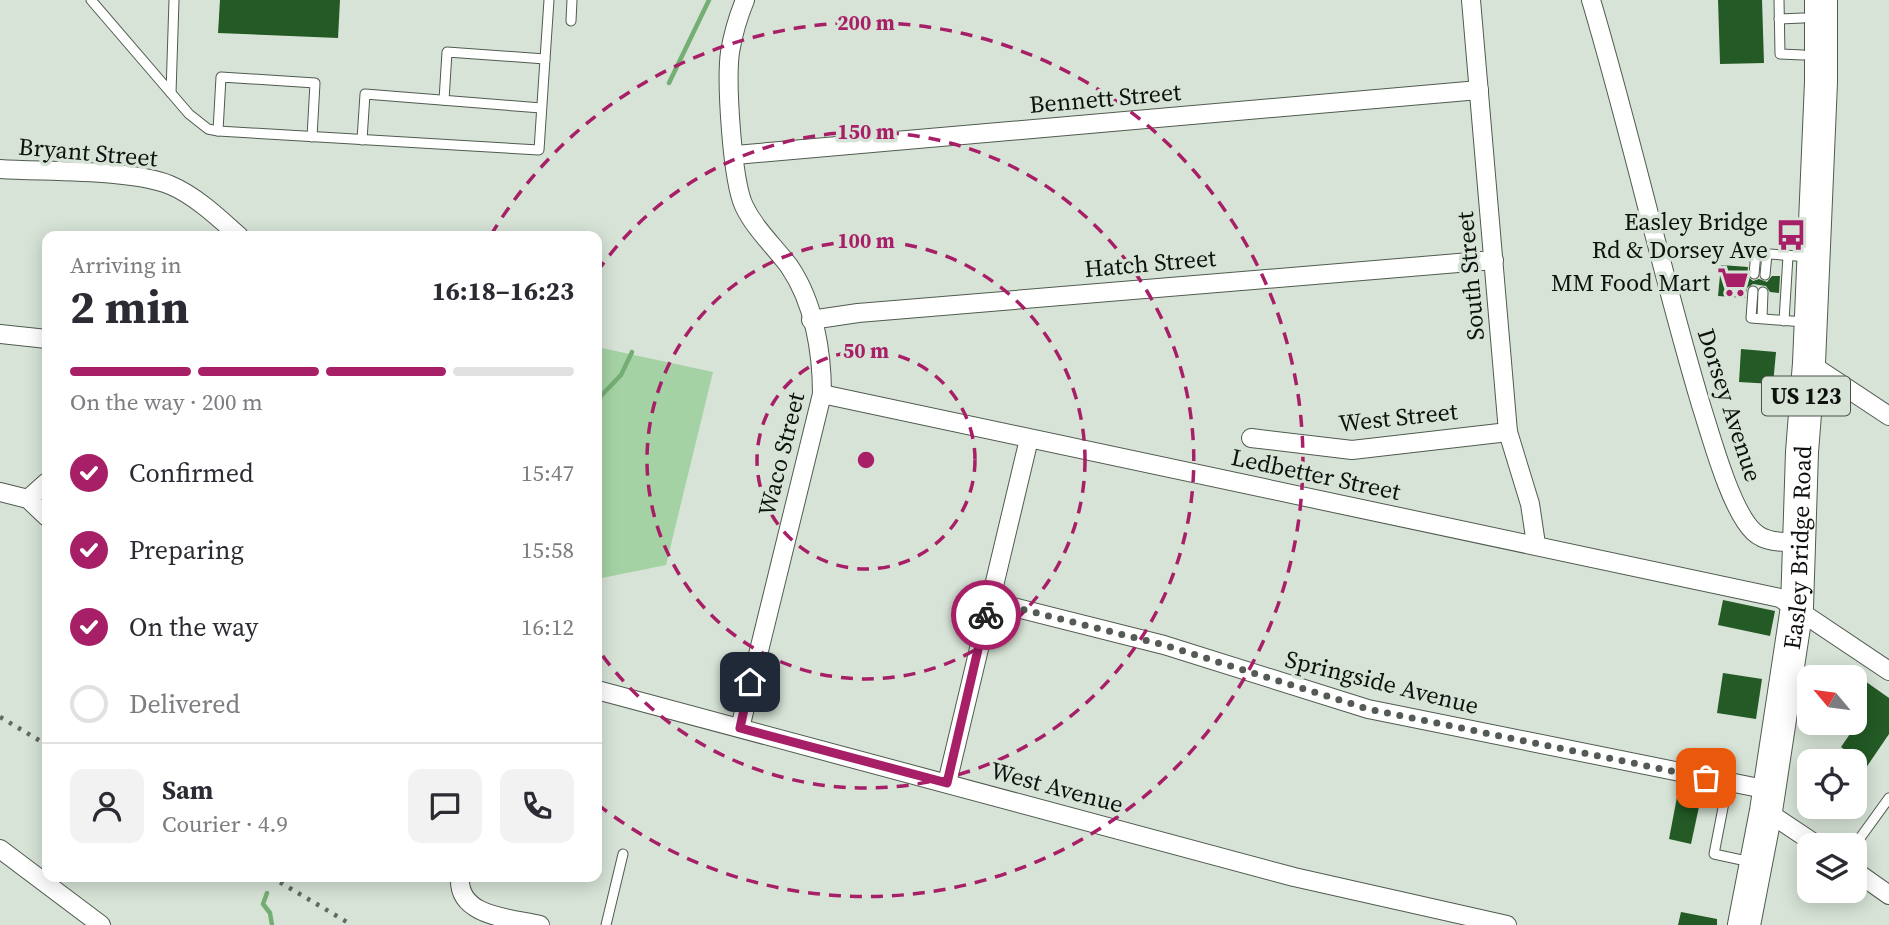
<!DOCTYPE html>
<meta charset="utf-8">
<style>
:root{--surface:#fff;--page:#f2f2f3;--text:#2b2b33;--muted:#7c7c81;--line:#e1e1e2;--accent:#a71f67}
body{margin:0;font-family:"Source Serif 4",serif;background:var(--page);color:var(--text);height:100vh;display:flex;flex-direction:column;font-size:26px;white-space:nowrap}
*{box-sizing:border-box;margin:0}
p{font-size:23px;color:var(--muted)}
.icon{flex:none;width:38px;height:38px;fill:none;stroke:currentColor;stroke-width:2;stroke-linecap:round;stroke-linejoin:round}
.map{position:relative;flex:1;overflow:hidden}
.details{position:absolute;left:42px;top:231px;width:560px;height:651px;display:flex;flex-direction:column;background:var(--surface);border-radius:14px;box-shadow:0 4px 18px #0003}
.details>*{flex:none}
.needle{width:46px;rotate:299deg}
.fabs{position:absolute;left:1797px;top:665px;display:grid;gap:14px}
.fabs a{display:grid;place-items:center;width:70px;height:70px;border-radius:14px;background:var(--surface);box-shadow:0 4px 18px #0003;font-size:35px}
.pin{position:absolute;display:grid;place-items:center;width:60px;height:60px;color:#fff;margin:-30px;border-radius:14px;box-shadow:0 4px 10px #0006}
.courier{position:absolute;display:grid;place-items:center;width:70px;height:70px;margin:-35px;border:5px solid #a71f67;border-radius:50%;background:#fff;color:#222;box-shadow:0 2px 9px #0007}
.head em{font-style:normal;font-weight:700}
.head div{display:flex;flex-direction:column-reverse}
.head{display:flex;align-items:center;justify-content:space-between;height:119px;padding:0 28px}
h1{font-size:46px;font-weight:700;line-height:52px}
.bar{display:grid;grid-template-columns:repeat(4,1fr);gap:10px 7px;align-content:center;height:84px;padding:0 28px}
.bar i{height:9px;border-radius:5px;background:var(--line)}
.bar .on{background:var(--accent)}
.bar p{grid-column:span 4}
.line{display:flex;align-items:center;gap:18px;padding:0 28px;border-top:2px solid var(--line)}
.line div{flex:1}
.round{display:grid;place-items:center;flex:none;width:74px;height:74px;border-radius:14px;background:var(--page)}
ol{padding:0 28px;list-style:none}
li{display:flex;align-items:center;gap:21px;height:77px}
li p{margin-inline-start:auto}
li .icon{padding:7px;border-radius:50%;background:var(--accent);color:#fff;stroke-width:4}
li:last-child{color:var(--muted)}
li i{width:38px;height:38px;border:4px solid var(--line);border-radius:50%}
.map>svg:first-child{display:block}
.green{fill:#a5d2a4}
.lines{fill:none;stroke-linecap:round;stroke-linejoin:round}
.stream{stroke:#75ae75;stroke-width:4.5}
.building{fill:#235a25}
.lane-casing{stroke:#505b4f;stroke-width:11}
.street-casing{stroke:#505b4f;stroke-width:20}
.highway-casing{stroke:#505b4f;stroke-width:34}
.lane{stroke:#fff;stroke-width:9}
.street{stroke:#fff;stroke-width:18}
.highway{stroke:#fff;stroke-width:32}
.rail{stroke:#616961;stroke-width:4.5;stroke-dasharray:3.5 7;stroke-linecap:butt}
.done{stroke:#545b54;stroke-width:7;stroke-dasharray:0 12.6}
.route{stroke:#a71f67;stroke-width:9}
.ring{fill:none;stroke:#a71f67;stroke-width:3.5;stroke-dasharray:12 9}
.labels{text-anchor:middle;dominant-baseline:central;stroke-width:7;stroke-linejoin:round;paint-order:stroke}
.shield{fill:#d7e3d6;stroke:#4a514a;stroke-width:2}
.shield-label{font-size:23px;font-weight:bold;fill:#0e120e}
.street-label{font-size:24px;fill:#0e120e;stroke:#d7e3d6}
.poi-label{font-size:24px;fill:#0e120e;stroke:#d7e3d6;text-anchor:end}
.centre{fill:#a71f67;stroke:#d7e3d6;stroke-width:3.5}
.ring-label{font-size:21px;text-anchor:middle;font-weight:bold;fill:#a71f67;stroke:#d7e3d6;stroke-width:7;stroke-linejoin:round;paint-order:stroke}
</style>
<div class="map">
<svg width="1889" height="925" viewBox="0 0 1889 925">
<rect width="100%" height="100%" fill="#d7e3d6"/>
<polygon class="green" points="597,347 713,372 666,565 597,579"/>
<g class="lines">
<g class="stream">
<polyline points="669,83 709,0"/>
<polyline points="597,400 621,375 632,352"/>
<polyline points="267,893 263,904 270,913 272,925"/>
</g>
</g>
<g class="building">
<polygon points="220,0 340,0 338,38 218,33"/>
<polygon points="1718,0 1762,0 1764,63 1720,64"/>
<polygon points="1721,265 1748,267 1747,276 1753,281 1759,279 1767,282 1772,276 1780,276 1779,293 1770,292 1766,286 1753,284 1747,288 1745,298 1718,296"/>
<polygon points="1741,349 1776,352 1773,384 1739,382"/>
<polygon points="1723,600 1775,611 1770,636 1718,625"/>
<polygon points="1723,673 1762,679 1756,719 1717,713"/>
<polygon points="1855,674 1889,698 1889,734 1855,784 1855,757 1841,747 1863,715 1855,710"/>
<polygon points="1677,797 1700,802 1691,844 1669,839"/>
<polygon points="1681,912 1717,919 1717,925 1678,925"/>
</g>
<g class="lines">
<defs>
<g id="lane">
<polyline points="91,0 189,114 208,129 218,131 539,150 545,59"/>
<polyline points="1779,0 1780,54 1803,55"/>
<polyline points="1779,19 1803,18"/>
<polyline points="571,21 572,0"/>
<polyline points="171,93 174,0"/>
<polyline points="444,100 447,52 545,59 549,0"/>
<polyline points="218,131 221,77 315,83 312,137"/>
<polyline points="362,140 365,94 541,108"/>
<polyline points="1754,274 1756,253 1810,257"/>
<polyline points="1765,275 1767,254"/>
<polyline points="1753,291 1751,318 1805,322"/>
<polyline points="1762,318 1763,292"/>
<polyline points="1784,321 1788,256"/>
<polyline points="1728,782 1714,854 1751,862"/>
<polyline points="1855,845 1889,798"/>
<polyline points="606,925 623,854"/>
</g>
<g id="street">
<polyline points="1471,0 1508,432 1530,504 1536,544"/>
<path d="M1591,0C1631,134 1661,271 1701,405C1711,436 1731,511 1754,532C1766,543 1783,542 1799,542"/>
<polyline points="735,155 1479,90"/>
<path d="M0,169C45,172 131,169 170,185C196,196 219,218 239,236"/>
<polyline points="811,320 858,313 1494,260"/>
<polyline points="0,334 47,339"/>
<polyline points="1809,363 1889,416"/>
<polyline points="822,394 1780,598 1889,671"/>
<polyline points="1251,438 1352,450 1508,432"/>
<polyline points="0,492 28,499 47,517"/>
<polyline points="28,499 47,482"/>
<polyline points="989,601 1164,645 1368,709 1769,790"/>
<polyline points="597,690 1294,877 1507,925"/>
<path d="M740,728L822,394C822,352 814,302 789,266C774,246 755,229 744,206C732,180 726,82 730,52C733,34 738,17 745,0"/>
<polyline points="947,783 1029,439"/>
<polyline points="1766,811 1817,845"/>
<polyline points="0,849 101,925"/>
<polyline points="1855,871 1889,895"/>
<path d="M460,877C457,917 510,918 540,925"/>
</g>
<g id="highway">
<path id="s1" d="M1744,925L1766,811L1797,607L1802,452L1809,363L1821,82V0"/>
</g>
</defs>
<use href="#lane" class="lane-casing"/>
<use href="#street" class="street-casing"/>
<use href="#highway" class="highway-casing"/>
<use href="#lane" class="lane"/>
<use href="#street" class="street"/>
<use href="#highway" class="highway"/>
<g class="rail">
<polyline points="0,717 47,745"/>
<polyline points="271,877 352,925"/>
</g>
</g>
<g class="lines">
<polyline class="done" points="986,615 989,601 1164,645 1368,709 1706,778"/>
<polyline class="route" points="750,682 740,728 947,783 986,615"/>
</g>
<g class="ring">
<circle cx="866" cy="460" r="109"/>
<circle cx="866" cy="460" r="219"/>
<path d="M597 272A328 328 0 1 1 597 648"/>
<path d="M491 235A437 437 0 1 1 597 804"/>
</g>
<defs>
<symbol id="bus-bare" viewBox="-9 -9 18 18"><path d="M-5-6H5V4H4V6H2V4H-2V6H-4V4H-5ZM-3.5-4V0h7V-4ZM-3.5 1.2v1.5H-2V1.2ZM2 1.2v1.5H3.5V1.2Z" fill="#a71f67" stroke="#d7e3d6" stroke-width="2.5" paint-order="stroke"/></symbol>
<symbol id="supermarket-bare" viewBox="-9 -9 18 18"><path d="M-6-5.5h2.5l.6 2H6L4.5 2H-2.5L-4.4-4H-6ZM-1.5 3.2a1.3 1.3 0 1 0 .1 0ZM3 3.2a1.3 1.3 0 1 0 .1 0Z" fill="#a71f67" stroke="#d7e3d6" stroke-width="2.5" paint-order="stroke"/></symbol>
</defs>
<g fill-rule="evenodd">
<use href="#bus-bare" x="1769" y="213" width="44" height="44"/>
<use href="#supermarket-bare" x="1711" y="260" width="44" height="44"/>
</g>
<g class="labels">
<rect class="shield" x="1762" y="376.5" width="88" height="39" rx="5"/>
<g class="shield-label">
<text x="1806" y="396">US 123</text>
</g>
<g class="street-label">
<text transform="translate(1105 98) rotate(-5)">Bennett Street</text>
<text transform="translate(88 152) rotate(5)">Bryant Street</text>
<text transform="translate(1150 263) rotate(-5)">Hatch Street</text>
<text transform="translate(1470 276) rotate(-95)">South Street</text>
<text transform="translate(1730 405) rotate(72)">Dorsey Avenue</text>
<text transform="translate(1398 417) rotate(-6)">West Street</text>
<text transform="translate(781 454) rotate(-76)">Waco Street</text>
<text transform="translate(1316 474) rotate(12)">Ledbetter Street</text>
<text stroke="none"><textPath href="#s1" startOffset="382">Easley Bridge Road</textPath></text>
<text transform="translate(1382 682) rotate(14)">Springside Avenue</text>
<text transform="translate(1057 787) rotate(15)">West Avenue</text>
</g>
<g class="poi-label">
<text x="1768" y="221">Easley Bridge<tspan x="1768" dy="28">Rd &amp; Dorsey Ave</tspan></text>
<text x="1710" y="282">MM Food Mart</text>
</g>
</g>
<circle cx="866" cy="460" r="10" class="centre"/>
<g class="ring-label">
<text x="866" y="30">200 m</text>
<text x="866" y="139">150 m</text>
<text x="866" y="248">100 m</text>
<text x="866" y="358">50 m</text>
</g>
</svg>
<div class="fabs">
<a><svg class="needle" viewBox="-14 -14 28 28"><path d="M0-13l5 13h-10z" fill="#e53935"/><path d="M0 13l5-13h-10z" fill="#7c7c81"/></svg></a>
<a><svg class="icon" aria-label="locate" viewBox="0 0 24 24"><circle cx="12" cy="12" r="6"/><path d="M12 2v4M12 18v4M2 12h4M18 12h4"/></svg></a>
<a><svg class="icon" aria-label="layers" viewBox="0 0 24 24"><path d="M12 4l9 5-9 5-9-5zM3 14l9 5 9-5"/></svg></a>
</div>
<div class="pin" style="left:1706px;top:778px;background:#ea580c"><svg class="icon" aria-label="bag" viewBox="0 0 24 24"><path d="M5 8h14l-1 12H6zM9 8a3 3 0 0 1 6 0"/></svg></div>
<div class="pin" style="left:750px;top:682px;background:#1f2937"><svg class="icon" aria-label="home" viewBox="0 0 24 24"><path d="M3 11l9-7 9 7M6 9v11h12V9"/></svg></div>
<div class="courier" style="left:986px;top:615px"><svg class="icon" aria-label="bike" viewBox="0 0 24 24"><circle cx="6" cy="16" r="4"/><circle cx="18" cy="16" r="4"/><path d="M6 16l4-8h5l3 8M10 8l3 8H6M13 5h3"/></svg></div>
<section class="details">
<div class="head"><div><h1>2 min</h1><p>Arriving in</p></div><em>16:18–16:23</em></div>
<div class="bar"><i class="on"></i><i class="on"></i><i class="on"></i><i></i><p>On the way · 200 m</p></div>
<ol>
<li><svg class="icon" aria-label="check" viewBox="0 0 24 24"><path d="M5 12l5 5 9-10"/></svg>Confirmed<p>15:47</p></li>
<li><svg class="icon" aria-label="check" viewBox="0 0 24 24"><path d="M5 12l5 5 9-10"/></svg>Preparing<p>15:58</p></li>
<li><svg class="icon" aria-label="check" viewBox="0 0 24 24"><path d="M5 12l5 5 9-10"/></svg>On the way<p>16:12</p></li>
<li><i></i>Delivered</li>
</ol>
<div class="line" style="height:126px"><a class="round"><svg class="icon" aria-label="person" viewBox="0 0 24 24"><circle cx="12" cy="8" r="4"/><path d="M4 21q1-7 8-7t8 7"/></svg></a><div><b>Sam</b><p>Courier · 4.9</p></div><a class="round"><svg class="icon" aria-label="chat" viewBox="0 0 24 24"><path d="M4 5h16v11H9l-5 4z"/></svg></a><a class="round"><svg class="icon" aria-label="phone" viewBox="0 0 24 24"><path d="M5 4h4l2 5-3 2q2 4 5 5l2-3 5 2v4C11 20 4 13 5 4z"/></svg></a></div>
</section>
</div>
